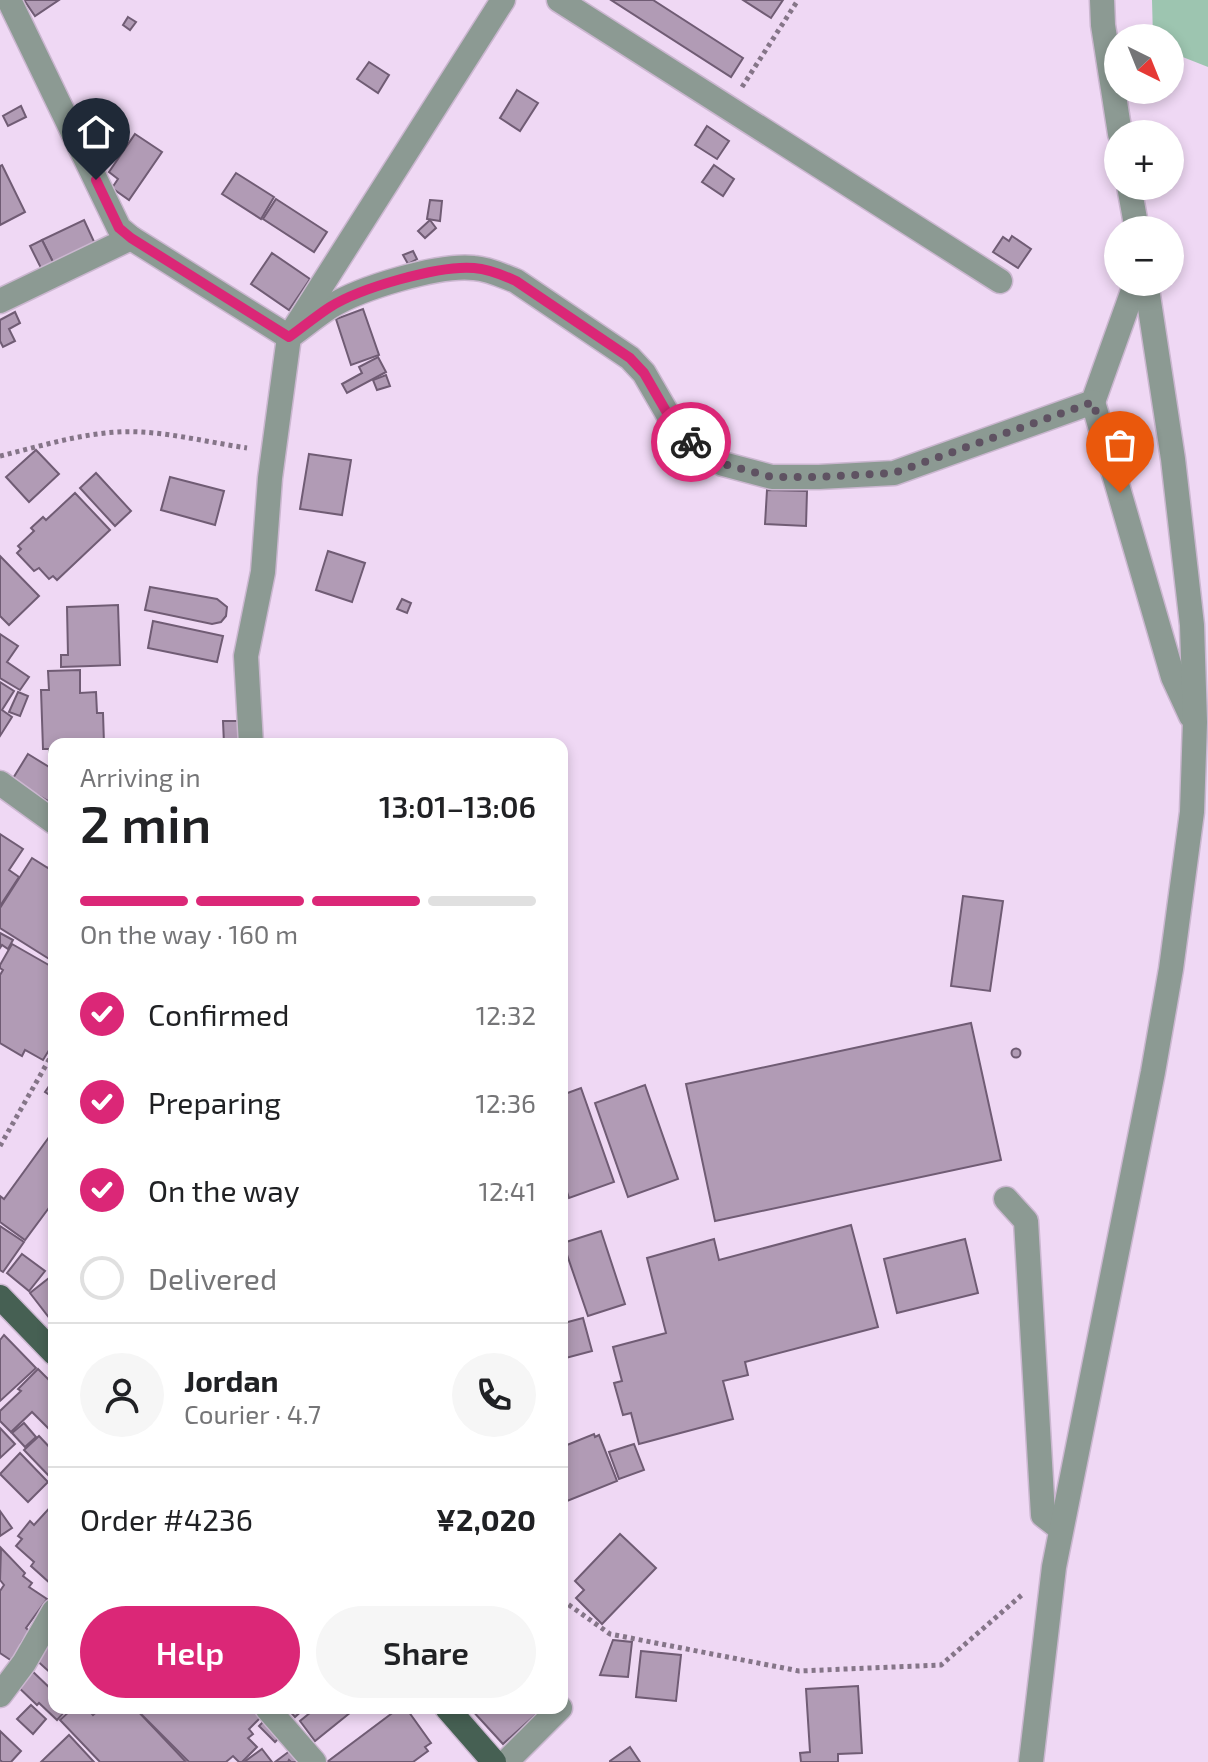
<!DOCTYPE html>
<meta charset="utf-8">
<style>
:root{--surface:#fff;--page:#f6f6f6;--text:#202124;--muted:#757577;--line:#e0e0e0;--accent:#db2777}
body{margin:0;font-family:"Exo 2",sans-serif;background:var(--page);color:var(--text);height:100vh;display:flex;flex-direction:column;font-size:30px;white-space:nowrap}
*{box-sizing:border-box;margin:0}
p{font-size:26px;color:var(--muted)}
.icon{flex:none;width:44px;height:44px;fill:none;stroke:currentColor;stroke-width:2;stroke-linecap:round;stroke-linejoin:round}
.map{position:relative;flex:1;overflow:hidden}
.side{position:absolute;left:48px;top:738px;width:520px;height:976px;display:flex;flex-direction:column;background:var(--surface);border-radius:16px;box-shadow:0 4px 12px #0003}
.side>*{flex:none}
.needle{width:52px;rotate:137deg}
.fabs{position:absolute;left:1104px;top:24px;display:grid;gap:16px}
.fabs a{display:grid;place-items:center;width:80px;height:80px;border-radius:50%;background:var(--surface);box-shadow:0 4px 12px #0003;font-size:40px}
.pin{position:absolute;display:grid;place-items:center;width:68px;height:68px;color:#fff;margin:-82px -34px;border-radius:50% 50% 50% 0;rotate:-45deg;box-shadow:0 0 8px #0007}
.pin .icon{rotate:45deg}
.courier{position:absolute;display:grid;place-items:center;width:80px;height:80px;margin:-40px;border:6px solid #db2777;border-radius:50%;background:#fff;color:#222;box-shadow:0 2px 10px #0007}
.summary em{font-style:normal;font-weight:600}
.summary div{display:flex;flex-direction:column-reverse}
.summary{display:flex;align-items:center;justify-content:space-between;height:136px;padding:0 32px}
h1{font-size:52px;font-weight:600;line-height:60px}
.bar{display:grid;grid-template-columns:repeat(4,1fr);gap:12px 8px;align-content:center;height:96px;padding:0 32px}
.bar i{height:10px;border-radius:6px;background:var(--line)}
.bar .active{background:var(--accent)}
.bar p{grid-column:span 4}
.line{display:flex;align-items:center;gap:20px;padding:0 32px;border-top:2px solid var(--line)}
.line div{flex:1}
.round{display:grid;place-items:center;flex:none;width:84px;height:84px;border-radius:42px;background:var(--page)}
ol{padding:0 32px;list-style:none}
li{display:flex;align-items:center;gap:24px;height:88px}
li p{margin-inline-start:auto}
li .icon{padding:8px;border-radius:50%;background:var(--accent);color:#fff;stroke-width:4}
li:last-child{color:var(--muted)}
li i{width:44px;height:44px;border:4px solid var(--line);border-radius:50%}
.button{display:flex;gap:16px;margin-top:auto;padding:16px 32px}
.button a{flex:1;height:92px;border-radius:48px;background:var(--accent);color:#fff;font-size:32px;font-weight:600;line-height:92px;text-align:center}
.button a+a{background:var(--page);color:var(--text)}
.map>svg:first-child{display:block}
.green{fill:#9dc5b0}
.building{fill:#b19bb5;stroke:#705c74;stroke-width:2}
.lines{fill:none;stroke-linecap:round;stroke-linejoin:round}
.minor-casing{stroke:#cbb7d0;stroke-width:27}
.major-casing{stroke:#cbb7d0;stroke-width:27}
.path{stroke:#857588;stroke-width:5;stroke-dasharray:4 4;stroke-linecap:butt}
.minor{stroke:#8c9a93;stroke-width:24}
.major{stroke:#466053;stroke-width:24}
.done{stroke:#5f5262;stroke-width:8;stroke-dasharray:0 14.4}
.route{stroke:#db2777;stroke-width:10}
</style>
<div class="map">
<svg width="1208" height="1762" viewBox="0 0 1208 1762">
<rect width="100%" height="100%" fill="#efd8f4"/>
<polygon class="green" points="1152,0 1208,0 1208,67 1170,52 1170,38 1153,38"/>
<g class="building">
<polygon points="24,0 59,0 35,16"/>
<polygon points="611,0 653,0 743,58 731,77"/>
<polygon points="743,0 783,0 771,18"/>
<polygon points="128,17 136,22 130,30 123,25"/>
<polygon points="369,62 389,75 378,93 357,79"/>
<polygon points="517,90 538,103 520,131 500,118"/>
<polygon points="21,106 26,117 8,126 3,116"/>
<polygon points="707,126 729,141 717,159 695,145"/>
<polygon points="135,134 162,152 129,200 112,188 118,179 109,172"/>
<polygon points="2,165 25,212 0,225 0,166"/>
<polygon points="714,165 734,179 723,196 702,182"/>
<polygon points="236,173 274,197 261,219 222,194"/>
<polygon points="276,199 327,232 314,252 263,219"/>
<polygon points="430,200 442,201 440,221 427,219"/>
<polygon points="84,220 96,246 55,266 42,240"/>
<polygon points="430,220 436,228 425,238 418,231"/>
<polygon points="1012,236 1031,249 1018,268 993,252 1003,237 1009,241"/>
<polygon points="42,240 55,266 43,272 30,246"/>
<polygon points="413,251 417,259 408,264 403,255"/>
<polygon points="272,253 310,279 289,310 251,284"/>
<polygon points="363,309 379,355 351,365 336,319"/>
<polygon points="15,312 20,323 9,329 15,341 3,347 0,341 0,320"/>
<polygon points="378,357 386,372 347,393 342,384 362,373 359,367"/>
<polygon points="386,375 390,386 377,390 373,380"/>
<polygon points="36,450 59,474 29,502 6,477"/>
<polygon points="309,454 351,460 342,515 300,509"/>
<polygon points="96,473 131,511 115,526 80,488"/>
<polygon points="170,477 224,491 215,525 161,510"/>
<polygon points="767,490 807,491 806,526 765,524"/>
<polygon points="75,493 110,530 57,580 53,576 49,579 39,568 34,571 17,553 21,549 18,546 34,531 31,528 43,517 46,520"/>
<polygon points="328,551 365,563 352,602 316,590"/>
<polygon points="0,556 39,596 9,625 0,616"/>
<polygon points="150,587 217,599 227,607 226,616 221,622 212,624 145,610"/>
<polygon points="402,599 411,603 407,613 397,609"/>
<polygon points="118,605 120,665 61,667 61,655 68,655 67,607"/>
<polygon points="153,621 223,636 217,662 148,648"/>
<polygon points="0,634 18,646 7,662 29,677 20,690 0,678"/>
<polygon points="80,670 80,693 96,692 97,713 103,713 104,744 54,744 54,753 49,754 49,749 43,749 41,690 49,690 48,671"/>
<polygon points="0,682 14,691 2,710 12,717 0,736"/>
<polygon points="18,692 28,696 20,716 9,712"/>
<polygon points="223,721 245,721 245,744 224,744"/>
<polygon points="28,754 54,770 54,792 48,801 12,780"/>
<polygon points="0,834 23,849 9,870 19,877 0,906"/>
<polygon points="32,858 48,868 52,861 54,862 54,962 0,928 0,908"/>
<polygon points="963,896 1003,901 990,991 951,986"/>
<polygon points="0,933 13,940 8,949 2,945 0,948"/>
<polygon points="12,944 54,968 54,1042 43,1060 25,1050 22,1056 0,1043 0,975 3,970 0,968 0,965"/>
<polygon points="971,1023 1001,1160 715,1221 686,1084"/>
<circle cx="1016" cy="1053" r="4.5"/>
<polygon points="54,1079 54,1098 45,1092"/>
<polygon points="645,1085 678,1179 628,1197 595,1103"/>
<polygon points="581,1088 614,1182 569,1198 562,1177 562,1095"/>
<polygon points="52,1133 54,1135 54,1201 25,1240 0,1222 0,1196 4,1199"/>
<polygon points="851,1225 878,1327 745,1362 748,1375 723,1381 733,1419 639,1444 631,1413 623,1415 614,1383 622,1381 613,1347 666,1333 647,1258 714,1239 719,1260"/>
<polygon points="0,1226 24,1242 3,1272 0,1270"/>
<polygon points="601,1231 625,1304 588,1316 563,1243"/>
<polygon points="965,1239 978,1293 897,1313 884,1259"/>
<polygon points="22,1254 45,1271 29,1291 7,1273"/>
<polygon points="54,1274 54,1324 30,1293"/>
<polygon points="562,1315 564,1323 583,1318 592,1351 562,1359"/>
<polygon points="4,1335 36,1368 0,1401 0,1340"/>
<polygon points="38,1369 54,1385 54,1431 52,1432 32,1412 11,1432 0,1421 0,1411 21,1391 18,1389"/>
<polygon points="24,1423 36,1437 25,1447 12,1433"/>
<polygon points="0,1428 15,1444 0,1458"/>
<polygon points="594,1434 595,1437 599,1435 617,1481 562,1503 562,1447"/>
<polygon points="39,1436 54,1452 54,1473 50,1477 24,1450"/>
<polygon points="634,1444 644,1470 619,1479 609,1452"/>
<polygon points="20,1453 48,1482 28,1502 0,1474"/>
<polygon points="54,1503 54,1581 51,1584 31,1566 34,1562 16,1546 22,1539 18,1536 30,1521 34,1525"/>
<polygon points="0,1511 12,1528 0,1536"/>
<polygon points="620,1534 656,1568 602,1624 576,1598 584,1590 575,1581"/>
<polygon points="1,1548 25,1573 23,1576 32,1583 29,1587 47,1599 26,1628 29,1631 21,1643 24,1645 12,1661 0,1653 0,1591 4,1585 0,1580"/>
<polygon points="54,1637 54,1676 34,1658"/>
<polygon points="613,1640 632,1642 628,1677 600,1675"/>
<polygon points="641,1651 681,1655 676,1701 636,1697"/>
<polygon points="29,1668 54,1692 54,1708 68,1708 57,1720 39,1703 37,1705 14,1683"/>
<polygon points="858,1686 862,1753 838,1754 838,1762 801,1762 800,1753 810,1752 806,1689"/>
<polygon points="31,1705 46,1719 33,1734 17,1719"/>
<polygon points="73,1708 87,1708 93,1715 101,1708 135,1708 186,1762 100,1762 60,1720"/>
<polygon points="143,1708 259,1708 265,1713 249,1729 253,1734 248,1738 257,1747 242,1762 239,1762 233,1756 226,1762 189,1762 139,1712"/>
<polygon points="287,1708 305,1708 295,1717"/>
<polygon points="316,1708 356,1708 315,1741 300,1721"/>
<polygon points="399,1708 406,1708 431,1743 425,1747 428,1751 413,1762 327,1762"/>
<polygon points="470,1708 543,1708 503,1744"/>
<polygon points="266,1719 282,1735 275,1742 259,1726"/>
<polygon points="0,1731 21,1751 11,1762 2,1762 0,1760"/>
<polygon points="69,1735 94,1762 41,1762"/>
<polygon points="630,1747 640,1762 610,1762 610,1761"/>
<polygon points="262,1749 272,1762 244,1762"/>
<polygon points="291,1750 301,1762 291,1762 289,1760 288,1762 275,1762"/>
</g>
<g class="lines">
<defs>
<g id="minor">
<path d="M9,0L119,228L131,238L289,337C303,327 316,316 330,307C360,288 439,264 474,268C489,269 503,276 516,281L630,358L644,373L670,418L694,446L723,464L772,477H819L894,473L1093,402L1136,282"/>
<polyline points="559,0 1000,281"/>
<polyline points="1102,0 1103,25 1120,134"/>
<polyline points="1129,186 1137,230"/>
<polyline points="0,301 131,238"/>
<polyline points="1093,402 1173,677 1191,716"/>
<polyline points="251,744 246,656 263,572 270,478 289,337 503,0"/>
<polyline points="0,783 54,822"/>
<polyline points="1006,1199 1026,1221 1043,1515 1061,1529"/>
<polyline points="0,1695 24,1663 54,1611"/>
<polyline points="267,1708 314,1762"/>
<polyline points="506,1762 560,1708"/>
<polyline points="1031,1762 1054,1567 1153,1072 1171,969 1192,812 1195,722 1192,625 1173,459 1146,282"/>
</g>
<g id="major">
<polyline points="0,1297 54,1353"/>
<polyline points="447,1708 494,1762"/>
</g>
</defs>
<use href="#minor" class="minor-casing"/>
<use href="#major" class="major-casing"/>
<g class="path">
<polyline points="742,87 798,0"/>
<path d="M0,456C46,445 94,429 142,432C176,434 213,443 247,448"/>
<polyline points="0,1146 54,1051"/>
<polyline points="562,1600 610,1634 799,1671 941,1665 1024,1593"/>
</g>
<use href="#minor" class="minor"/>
<use href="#major" class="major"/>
</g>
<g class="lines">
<polyline class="done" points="691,442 723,464 772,477 819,477 894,473 1093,402 1120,493"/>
<path class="route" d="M96,180L119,228L131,238L289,337C303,327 316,316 330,307C360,288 439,265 474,268C489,269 503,275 516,281L630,358L644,373L670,418L691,442"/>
</g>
</svg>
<div class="fabs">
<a><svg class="needle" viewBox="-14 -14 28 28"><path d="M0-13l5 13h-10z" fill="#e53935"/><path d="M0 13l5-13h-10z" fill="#757577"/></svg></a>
<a>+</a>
<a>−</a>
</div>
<div class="pin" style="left:1120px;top:493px;background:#ea580c"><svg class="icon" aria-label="bag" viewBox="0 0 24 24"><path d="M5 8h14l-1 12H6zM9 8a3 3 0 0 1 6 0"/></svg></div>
<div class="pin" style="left:96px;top:180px;background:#1f2937"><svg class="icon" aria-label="home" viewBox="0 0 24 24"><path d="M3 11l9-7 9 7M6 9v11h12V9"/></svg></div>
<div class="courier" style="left:691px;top:442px"><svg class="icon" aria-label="bike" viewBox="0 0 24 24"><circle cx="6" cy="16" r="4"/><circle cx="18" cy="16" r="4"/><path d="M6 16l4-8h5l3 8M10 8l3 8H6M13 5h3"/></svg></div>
<section class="side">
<div class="summary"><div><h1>2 min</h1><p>Arriving in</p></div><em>13:01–13:06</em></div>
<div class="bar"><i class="active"></i><i class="active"></i><i class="active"></i><i></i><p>On the way · 160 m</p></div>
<ol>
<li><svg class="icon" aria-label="check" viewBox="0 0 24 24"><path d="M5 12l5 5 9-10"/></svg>Confirmed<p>12:32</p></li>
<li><svg class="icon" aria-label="check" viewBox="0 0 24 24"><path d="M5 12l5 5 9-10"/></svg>Preparing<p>12:36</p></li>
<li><svg class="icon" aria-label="check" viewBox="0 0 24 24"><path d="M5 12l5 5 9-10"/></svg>On the way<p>12:41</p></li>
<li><i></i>Delivered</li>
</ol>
<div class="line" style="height:144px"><a class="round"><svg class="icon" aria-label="person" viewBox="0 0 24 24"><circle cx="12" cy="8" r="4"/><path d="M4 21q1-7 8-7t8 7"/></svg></a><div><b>Jordan</b><p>Courier · 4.7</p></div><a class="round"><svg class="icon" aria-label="phone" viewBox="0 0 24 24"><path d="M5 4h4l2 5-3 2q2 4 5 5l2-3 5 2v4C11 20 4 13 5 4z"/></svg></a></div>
<div class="line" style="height:104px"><div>Order #4236</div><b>¥2,020</b></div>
<div class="button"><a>Help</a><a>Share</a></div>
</section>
</div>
